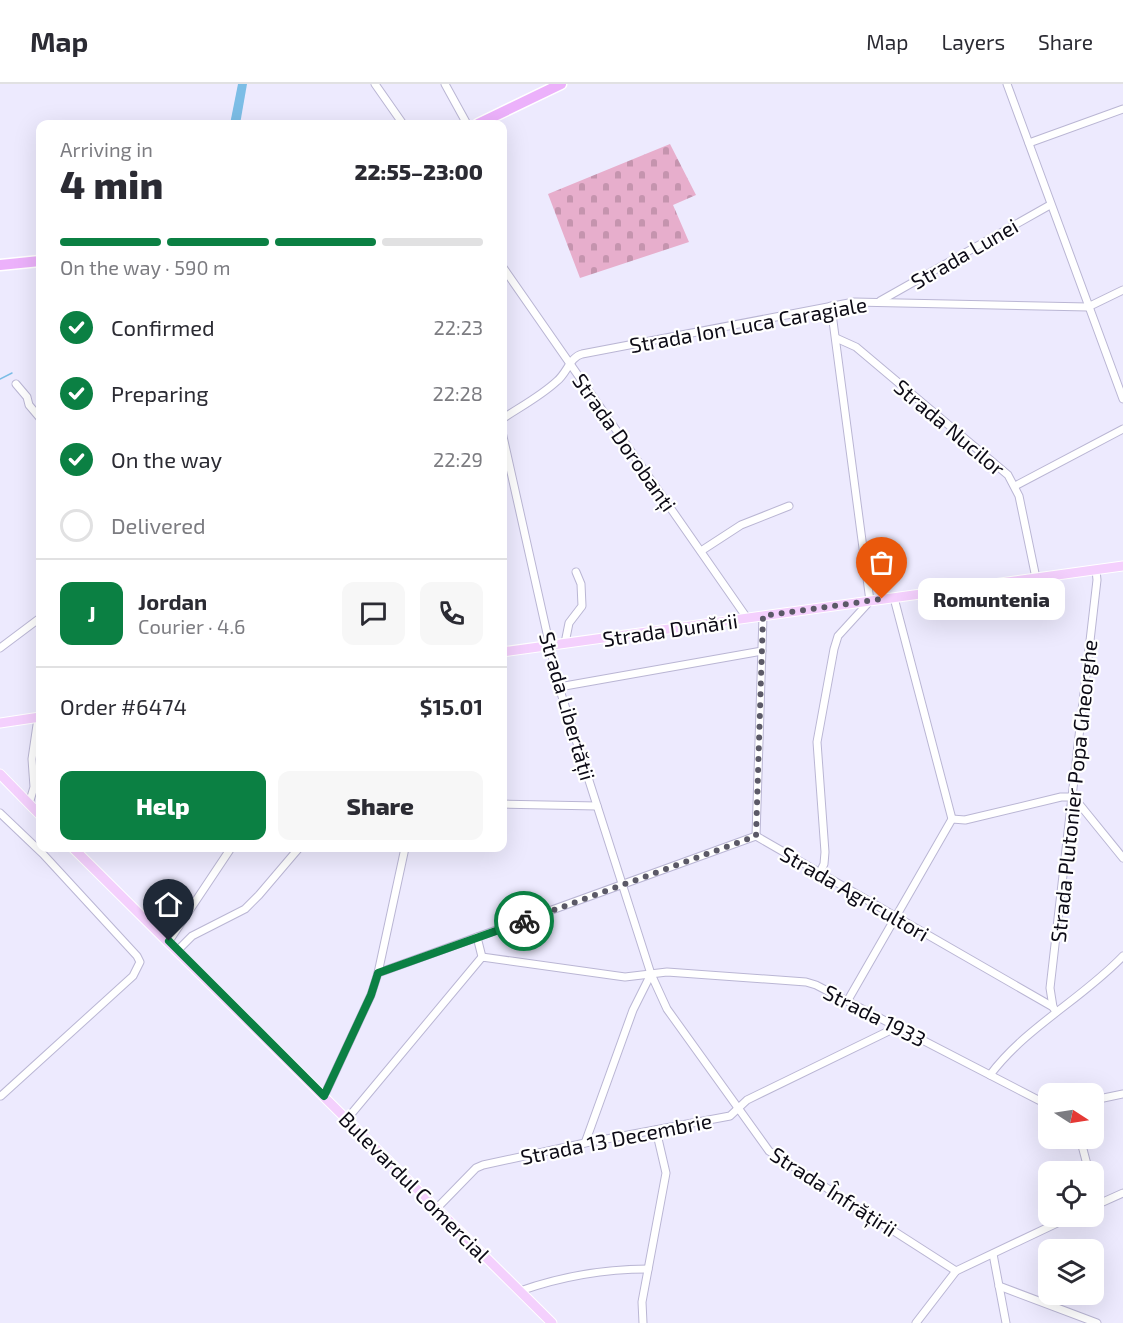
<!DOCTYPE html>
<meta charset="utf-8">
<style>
:root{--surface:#fff;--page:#f7f7f7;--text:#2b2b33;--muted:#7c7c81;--line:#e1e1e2;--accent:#0b8043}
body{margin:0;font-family:"Exo 2",sans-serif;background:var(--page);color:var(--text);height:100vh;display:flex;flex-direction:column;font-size:22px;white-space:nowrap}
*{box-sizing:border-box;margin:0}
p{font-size:20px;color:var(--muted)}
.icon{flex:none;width:33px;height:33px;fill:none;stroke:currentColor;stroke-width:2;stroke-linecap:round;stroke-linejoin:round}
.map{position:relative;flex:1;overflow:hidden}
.side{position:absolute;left:36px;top:36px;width:471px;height:732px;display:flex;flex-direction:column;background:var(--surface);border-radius:12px;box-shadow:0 6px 24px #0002}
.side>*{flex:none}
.needle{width:39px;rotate:102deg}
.fabs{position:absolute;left:1038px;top:999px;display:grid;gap:12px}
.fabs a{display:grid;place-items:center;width:66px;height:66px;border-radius:12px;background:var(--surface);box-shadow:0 6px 24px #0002;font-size:30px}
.pin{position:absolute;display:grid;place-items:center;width:51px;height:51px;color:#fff;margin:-62px -26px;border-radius:50% 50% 50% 0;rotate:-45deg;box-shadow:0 0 6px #0007}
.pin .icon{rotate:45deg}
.courier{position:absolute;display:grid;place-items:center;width:60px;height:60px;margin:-30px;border:4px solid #0b8043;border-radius:50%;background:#fff;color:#222;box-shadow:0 2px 8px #0007}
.bubble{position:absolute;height:42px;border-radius:12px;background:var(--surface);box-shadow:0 6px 24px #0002;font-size:20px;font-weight:800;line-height:42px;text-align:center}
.head em{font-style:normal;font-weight:800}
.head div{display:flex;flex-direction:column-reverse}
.head{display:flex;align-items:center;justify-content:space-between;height:102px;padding:0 24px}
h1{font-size:39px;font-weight:800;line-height:45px}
.bar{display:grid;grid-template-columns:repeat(4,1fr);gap:9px 6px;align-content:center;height:72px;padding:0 24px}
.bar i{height:8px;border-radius:4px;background:var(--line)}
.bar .selected{background:var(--accent)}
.bar p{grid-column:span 4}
.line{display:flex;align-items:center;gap:15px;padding:0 24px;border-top:2px solid var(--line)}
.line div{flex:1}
.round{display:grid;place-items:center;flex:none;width:63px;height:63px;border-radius:12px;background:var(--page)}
ol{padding:0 24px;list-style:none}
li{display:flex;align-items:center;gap:18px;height:66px}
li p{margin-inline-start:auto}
li .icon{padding:6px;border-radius:50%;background:var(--accent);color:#fff;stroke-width:4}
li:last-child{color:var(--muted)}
li i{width:33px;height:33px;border:3px solid var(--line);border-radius:50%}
.primary-button{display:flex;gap:12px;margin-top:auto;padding:12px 24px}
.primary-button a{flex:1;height:69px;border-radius:12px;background:var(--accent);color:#fff;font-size:24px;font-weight:800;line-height:69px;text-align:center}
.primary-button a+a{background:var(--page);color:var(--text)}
header{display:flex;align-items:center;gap:36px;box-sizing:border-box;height:84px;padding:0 30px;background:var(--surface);border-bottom:2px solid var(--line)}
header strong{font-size:28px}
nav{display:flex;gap:33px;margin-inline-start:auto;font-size:21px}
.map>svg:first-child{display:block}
.cemetery{fill:url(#cemetery-stones)}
.water{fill:#7cbde6}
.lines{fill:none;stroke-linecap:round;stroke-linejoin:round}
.stream{stroke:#7cbde6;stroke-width:1.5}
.minor-casing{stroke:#bab6d4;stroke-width:9}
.major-casing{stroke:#fff;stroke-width:11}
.highway-casing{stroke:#fff;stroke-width:13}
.minor{stroke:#fff;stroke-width:7}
.major{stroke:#f4d0fd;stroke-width:9}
.highway{stroke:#ecb1fb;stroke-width:10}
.done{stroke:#5b5967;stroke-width:6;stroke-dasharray:0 10.8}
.route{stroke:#0b8043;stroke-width:8}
.labels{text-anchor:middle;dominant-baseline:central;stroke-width:4.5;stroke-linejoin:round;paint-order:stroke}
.street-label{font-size:21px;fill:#0d0b16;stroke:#fff}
</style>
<header>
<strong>Map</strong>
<nav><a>Map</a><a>Layers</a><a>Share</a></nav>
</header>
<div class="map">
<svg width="1123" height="1239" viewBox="0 0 1123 1239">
<defs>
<pattern id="cemetery-stones" width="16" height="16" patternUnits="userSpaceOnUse" patternTransform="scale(1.5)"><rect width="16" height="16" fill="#e7aecc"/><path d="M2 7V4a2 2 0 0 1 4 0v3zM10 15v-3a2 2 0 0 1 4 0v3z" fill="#c594ae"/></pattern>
</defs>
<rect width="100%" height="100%" fill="#edeafe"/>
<polygon class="cemetery" points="670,60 696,111 673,121 689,158 580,194 548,110"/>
<polygon class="water" points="238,0 247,0 240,40 230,40"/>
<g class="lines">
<polyline class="stream" points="0,295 12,289"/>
<defs>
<g id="minor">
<polyline points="375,0 403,40"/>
<polyline points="445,0 467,40"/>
<polyline points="1007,0 1123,315"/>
<polyline points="1029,59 1123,25"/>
<polyline points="502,182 747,534"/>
<polyline points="880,217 1050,121"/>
<polyline points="836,254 856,263 1008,391 1019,412 1036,494"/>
<polyline points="16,300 27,313 29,321 40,334"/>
<path d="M502,335C520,323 541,312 557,297C567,289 570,273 582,270L854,218L1088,223L1123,206"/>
<polyline points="502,348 559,603 651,890 667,925 769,1067 956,1187"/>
<polyline points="1015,402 1123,345"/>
<polyline points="701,467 741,441 789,422"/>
<polyline points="894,514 952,735"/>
<polyline points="565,559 569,539 582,522 581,500 576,488"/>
<polyline points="0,564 40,534"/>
<polyline points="559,603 762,567"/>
<polyline points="29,720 34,703 32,675 38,634"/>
<polyline points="502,720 597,722"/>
<polyline points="0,729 43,770 137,872 140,878 133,892 1,1012"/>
<polyline points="952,735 965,736 1061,713 1071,713 1080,721 1123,774"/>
<polyline points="756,752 763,532"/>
<polyline points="820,788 824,780 825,768 817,658 834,565 838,552 870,517 831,222"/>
<polyline points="477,853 482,873"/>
<polyline points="169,857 231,764"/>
<polyline points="178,866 192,852 245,825 259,811 299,764"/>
<polyline points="378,889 756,752 1053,923"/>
<polyline points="848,916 952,735"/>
<polyline points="1056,928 1053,923 1050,904 1097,496 1096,486"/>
<path d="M990,991C1026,943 1082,915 1123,872"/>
<polyline points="324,1012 371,911 378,889 405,764"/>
<polyline points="1094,1016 1123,1010"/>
<polyline points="347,1035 482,873 625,893 667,888 806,898 816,901 1048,1021"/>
<polyline points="1080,1054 1089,1088"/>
<polyline points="585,1059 633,926 651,890"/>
<polyline points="1094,1104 1098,1120"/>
<polyline points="1094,1122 1123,1109"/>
<polyline points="437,1124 476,1084 483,1081 585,1059 730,1032 747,1016 897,943"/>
<polyline points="993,1170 1006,1239"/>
<polyline points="999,1202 1097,1239"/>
<path d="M520,1207C560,1193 605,1185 648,1185"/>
<polyline points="643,1239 642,1218 666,1089 656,1046"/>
<polyline points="916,1239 956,1187 1072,1132"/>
</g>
<g id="major">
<polyline points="502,568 1123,482"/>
<polyline points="0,639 40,633"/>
<polyline points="0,690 40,731"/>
<polyline points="73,764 552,1239"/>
</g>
<g id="highway">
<polyline points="478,40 561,0"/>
<polyline points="0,181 40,177"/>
</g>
</defs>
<use href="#minor" class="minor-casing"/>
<use href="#major" class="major-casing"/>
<use href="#highway" class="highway-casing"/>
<use href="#minor" class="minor"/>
<use href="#major" class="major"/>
<use href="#highway" class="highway"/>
</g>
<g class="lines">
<polyline class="done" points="524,837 756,752 763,532 882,515"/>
<polyline class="route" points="169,857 324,1012 371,911 378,889 524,837"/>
</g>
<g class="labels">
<g class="street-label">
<text transform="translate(964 169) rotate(-30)">Strada Lunei</text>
<text transform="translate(748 240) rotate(-10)">Strada Ion Luca Caragiale</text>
<text transform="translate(950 343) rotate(40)">Strada Nucilor</text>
<text transform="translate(625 358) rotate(55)">Strada Dorobanți</text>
<text transform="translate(670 545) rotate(-8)">Strada Dunării</text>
<text transform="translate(568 622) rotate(74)">Strada Libertății</text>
<text transform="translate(1073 707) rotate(-84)">Strada Plutonier Popa Gheorghe</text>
<text transform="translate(855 809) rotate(30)">Strada Agricultori</text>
<text transform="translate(875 931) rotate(27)">Strada 1933</text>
<text transform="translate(616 1054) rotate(-11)">Strada 13 Decembrie</text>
<text transform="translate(415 1102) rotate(45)">Bulevardul Comercial</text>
<text transform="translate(834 1107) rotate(33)">Strada Înfrățirii</text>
</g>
</g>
</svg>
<div class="fabs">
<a><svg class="needle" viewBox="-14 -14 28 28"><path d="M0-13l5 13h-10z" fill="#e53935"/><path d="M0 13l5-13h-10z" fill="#7c7c81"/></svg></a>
<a><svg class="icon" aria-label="locate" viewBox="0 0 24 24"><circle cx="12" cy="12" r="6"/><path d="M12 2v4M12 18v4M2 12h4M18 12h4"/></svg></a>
<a><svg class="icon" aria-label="layers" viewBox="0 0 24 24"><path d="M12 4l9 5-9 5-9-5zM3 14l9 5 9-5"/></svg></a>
</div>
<div class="pin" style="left:882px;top:515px;background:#ea580c"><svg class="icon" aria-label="bag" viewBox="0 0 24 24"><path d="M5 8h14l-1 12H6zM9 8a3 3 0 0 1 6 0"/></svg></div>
<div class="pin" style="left:169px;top:857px;background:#1f2937"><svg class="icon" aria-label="home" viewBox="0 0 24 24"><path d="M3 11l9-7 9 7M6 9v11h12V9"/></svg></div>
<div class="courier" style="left:524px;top:837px"><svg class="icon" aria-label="bike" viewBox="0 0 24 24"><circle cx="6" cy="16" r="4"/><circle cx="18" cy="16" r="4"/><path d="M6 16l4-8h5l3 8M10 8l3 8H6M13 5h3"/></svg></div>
<div class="bubble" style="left:918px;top:494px;width:147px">Romuntenia</div>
<section class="side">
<div class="head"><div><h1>4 min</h1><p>Arriving in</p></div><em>22:55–23:00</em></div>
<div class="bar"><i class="selected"></i><i class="selected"></i><i class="selected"></i><i></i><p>On the way · 590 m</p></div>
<ol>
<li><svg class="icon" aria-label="check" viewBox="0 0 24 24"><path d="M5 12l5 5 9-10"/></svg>Confirmed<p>22:23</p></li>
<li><svg class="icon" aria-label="check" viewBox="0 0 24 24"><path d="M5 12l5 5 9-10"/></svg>Preparing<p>22:28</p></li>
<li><svg class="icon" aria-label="check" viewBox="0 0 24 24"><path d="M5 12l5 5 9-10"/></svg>On the way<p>22:29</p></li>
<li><i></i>Delivered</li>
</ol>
<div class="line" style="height:108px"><b class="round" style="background:var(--accent);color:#fff">J</b><div><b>Jordan</b><p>Courier · 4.6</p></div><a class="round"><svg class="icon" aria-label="chat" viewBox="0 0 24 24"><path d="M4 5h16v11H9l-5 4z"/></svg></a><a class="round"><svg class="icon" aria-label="phone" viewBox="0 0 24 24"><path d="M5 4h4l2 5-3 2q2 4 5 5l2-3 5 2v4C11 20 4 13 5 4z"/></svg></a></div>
<div class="line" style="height:78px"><div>Order #6474</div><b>$15.01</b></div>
<div class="primary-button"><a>Help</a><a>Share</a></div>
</section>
</div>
